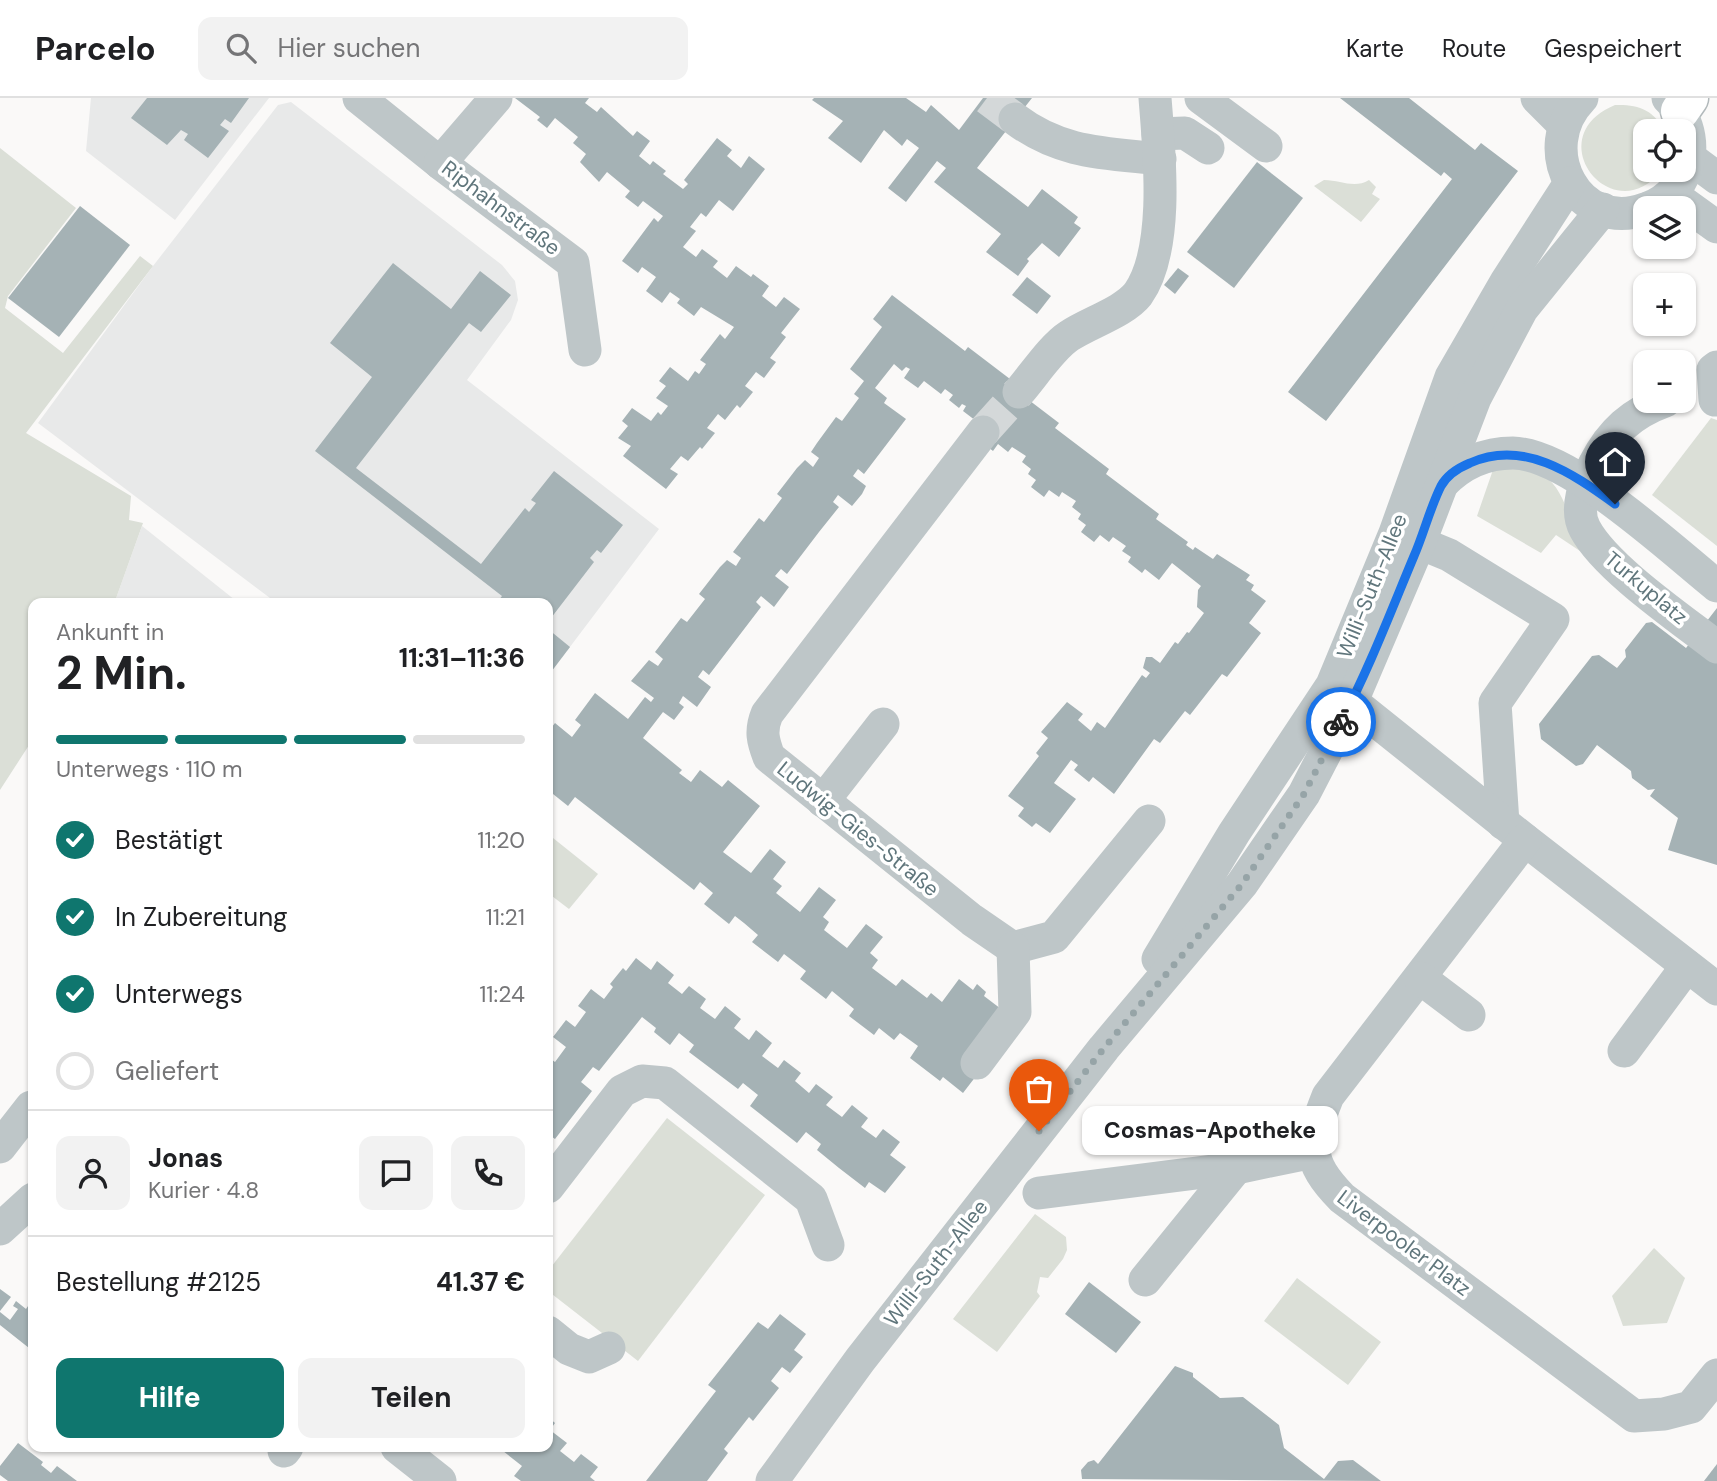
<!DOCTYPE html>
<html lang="de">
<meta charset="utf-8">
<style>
:root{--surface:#fff;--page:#f2f2f2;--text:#202124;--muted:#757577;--line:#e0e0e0;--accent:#0f766e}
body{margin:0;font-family:"DM Sans",sans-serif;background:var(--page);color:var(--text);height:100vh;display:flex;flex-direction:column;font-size:26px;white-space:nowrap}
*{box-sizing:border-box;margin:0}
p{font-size:23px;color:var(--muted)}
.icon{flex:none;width:38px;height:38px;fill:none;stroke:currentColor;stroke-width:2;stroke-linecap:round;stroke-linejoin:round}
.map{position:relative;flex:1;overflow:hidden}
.side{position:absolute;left:28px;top:500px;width:525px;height:854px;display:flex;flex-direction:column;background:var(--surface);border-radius:14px;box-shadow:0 2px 5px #0004}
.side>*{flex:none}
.tools{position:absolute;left:1633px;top:21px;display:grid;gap:14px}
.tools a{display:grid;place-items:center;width:63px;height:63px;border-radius:14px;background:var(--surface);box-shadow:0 2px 5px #0004;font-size:35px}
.pin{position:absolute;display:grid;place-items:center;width:60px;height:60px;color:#fff;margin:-72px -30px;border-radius:50% 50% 50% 0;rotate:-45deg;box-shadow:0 0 7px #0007}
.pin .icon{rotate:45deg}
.courier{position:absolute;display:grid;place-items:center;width:70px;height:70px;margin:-35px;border:5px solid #1a73e8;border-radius:50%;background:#fff;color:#222;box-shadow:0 2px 9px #0007}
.bubble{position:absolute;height:49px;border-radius:14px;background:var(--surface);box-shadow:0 2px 5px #0004;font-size:23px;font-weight:700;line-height:49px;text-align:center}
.overview em{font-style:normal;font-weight:700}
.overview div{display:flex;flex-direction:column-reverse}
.overview{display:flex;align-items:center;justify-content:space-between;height:119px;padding:0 28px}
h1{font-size:46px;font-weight:700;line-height:52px}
.bar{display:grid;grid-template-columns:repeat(4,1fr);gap:10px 7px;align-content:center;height:84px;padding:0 28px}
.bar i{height:9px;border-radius:5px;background:var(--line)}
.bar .active{background:var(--accent)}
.bar p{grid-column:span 4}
.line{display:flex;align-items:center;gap:18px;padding:0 28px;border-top:2px solid var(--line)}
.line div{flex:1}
.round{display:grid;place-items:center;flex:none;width:74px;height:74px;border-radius:14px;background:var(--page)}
ol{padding:0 28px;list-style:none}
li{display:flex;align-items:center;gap:21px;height:77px}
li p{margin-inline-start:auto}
li .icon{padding:7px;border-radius:50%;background:var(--accent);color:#fff;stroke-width:4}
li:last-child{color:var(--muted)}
li i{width:38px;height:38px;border:4px solid var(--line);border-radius:50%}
.action{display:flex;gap:14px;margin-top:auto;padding:14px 28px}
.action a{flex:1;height:80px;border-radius:14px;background:var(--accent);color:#fff;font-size:28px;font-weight:700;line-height:80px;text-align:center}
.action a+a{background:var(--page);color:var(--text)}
header{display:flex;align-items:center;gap:42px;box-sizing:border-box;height:98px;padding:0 35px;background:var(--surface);border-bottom:2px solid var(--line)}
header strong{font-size:33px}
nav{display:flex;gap:38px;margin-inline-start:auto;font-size:24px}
.search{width:490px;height:63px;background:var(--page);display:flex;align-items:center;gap:18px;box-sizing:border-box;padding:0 24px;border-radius:14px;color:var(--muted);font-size:26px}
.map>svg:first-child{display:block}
.built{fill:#e8e9e9}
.green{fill:#dbdfd7}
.building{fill:#a5b2b5}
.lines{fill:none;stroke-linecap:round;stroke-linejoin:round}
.minor-tunnel{stroke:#d4d8d9;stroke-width:33;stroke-dasharray:33 17;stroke-linecap:butt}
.highway-casing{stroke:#b2b9bb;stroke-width:41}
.minor{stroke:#bec6c8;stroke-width:33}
.highway{stroke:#fff;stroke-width:38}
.done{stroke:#96a4a7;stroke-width:7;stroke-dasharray:0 12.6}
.route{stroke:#1a73e8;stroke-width:9}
.labels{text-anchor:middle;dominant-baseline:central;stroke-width:7;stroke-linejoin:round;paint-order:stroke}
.street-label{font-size:21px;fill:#60767c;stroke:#fff}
</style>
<header>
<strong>Parcelo</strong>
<div class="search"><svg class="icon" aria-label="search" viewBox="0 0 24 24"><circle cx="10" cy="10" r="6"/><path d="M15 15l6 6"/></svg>Hier suchen</div>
<nav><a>Karte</a><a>Route</a><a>Gespeichert</a></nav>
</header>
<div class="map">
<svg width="1717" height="1383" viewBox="0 0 1717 1383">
<rect width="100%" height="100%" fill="#faf9f8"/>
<g class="built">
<polygon points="91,0 269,0 175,122 86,53"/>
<polygon points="291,4 502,167 515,183 518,202 511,222 467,282 659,431 548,578 548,506 278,506 38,325 153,168 278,7"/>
<polygon points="142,428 240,506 114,506"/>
</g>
<g class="green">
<path d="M1615,7C1637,6 1655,12 1664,33H1645V72H1662C1613,135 1537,39 1615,7Z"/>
<polygon points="0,50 76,110 8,198 5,210 63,255 140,158 153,168 26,335 131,398 129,422 143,425 114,506 33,506 33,641 0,692"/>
<path d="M1324,82C1341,82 1354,91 1369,82L1376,89L1372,96L1380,101L1361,124L1314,88Z"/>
<polygon points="1711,320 1717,322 1717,448 1652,397"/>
<path d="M1495,366C1509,369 1526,369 1539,375C1565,386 1572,430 1580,453L1556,437L1541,455L1477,418Z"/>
<polygon points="548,736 598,776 569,811 548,795"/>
<polygon points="667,1020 765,1097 638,1263 548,1193 548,1173"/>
<polygon points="1035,1116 1066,1139 1067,1152 1063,1161 1048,1180 1040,1179 1037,1194 1040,1198 997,1254 953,1221"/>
<polygon points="1654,1150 1685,1180 1667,1225 1623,1228 1612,1198"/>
<polygon points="1297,1180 1381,1244 1348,1287 1264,1223"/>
</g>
<g class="building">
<polygon points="147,0 249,0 231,25 225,21 220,27 229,33 208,60 184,42 188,36 181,32 167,47 131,20"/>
<polygon points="515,0 589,0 585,5 597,14 601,9 633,38 637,33 650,43 639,58 650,67 653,63 666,73 663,76 683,91 688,86 684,82 717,40 732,52 727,58 741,70 749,58 765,71 733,113 719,102 706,119 701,115 690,129 696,133 683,149 696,159 702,151 718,163 713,169 727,180 736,168 751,179 753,176 769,188 762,198 776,209 784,199 800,211 781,235 786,239 770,260 776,264 764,280 756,274 745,288 753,294 740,310 737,307 725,322 718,316 707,330 715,335 702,351 700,349 688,363 681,358 670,371 678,376 666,391 623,358 631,348 618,340 628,328 622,323 632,310 651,323 658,314 661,317 668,308 656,300 666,288 659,283 670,269 688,283 695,273 699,276 706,266 700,262 720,236 725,241 734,229 701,209 694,218 677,205 680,201 670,194 662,205 646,193 656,179 642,169 638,175 622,163 654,120 658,124 663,118 643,103 638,109 625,99 630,93 607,74 599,84 580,64 586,56 573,45 578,39 555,20 547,30 537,22 540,19"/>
<polygon points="814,0 906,0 926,14 931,7 959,32 983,0 1032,0 977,70 1028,109 1042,91 1078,119 1074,125 1081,130 1059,159 1042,145 1027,161 1029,163 1018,178 986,154 1001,136 934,84 946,70 937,63 906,104 888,90 919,50 907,41 902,48 884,32 861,65 828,40 843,23 812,2"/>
<polygon points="1340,0 1409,0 1475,52 1481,45 1518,73 1326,323 1288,294 1452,81 1444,74 1441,78"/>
<polygon points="1257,64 1303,100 1234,190 1187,154"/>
<polygon points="80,108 130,147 59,239 8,200"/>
<polygon points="393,165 451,211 480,173 511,197 481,234 469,225 356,370 481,466 525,410 529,414 536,405 531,402 554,373 623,427 601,455 597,452 590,460 594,464 551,520 548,517 548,506 496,506 502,498 315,353 372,279 330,245"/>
<polygon points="1178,170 1189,178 1175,196 1164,187"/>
<polygon points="1027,179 1051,198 1037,216 1012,197"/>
<polygon points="892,197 965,253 968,249 1010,281 1017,293 1059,325 1055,330 1109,371 1106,376 1159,416 1156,421 1188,444 1186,447 1193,452 1195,449 1213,461 1217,456 1250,477 1246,482 1254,487 1251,492 1266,503 1249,525 1261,535 1227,579 1222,576 1190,617 1185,613 1160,645 1154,641 1114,696 1093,679 1089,684 1074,672 1078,667 1071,662 1054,685 1076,701 1050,735 1036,725 1032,729 1018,718 1024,710 1008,698 1039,658 1036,655 1048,640 1041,634 1067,604 1083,616 1078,622 1091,633 1097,624 1105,630 1142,577 1146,580 1150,575 1143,570 1146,559 1152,559 1160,565 1175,544 1178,546 1187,534 1189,535 1204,515 1197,509 1198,492 1201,488 1172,465 1159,482 1145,471 1142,475 1128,464 1131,459 1122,453 1126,448 1113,439 1109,444 1100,437 1094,444 1081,434 1086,427 1078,421 1081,416 1072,409 1076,403 1062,394 1059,399 1049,392 1044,399 1031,389 1036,382 1028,376 1031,371 1022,364 1026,358 1012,349 1008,354 998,346 993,353 980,343 980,326 963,313 966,308 962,306 959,310 949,302 953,297 945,291 941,296 924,283 918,290 904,280 910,271 906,269 902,273 894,266 875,290 887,300 884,305 906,321 864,376 858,371 853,378 866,388 862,396 852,408 838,397 833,404 839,409 819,434 787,476 781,471 775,478 789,489 774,509 761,498 756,504 761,509 709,577 703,572 698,579 711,589 697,609 683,598 679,605 684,609 674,622 663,614 643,640 682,672 679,675 691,684 700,672 722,689 728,682 760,708 723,754 751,775 770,751 786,764 773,781 782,788 776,795 800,814 819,789 836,802 823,819 829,824 824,832 847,850 866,826 883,839 870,855 878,862 872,870 896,888 902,881 927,900 931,895 942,904 959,881 973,892 977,886 986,894 984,898 1005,914 983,969 963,995 943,979 940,983 910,960 918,948 900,935 894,942 879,930 874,937 849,918 854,911 832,893 826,901 800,881 806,873 784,856 778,864 752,844 758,837 744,825 735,818 729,826 704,806 713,795 700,784 694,792 575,699 568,708 548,692 548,634 555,625 572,639 581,627 575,622 595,595 628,621 645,599 651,604 654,600 631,583 649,562 658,568 663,561 655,554 681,520 687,524 705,501 699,496 720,469 727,462 736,468 741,460 733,454 759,420 764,424 782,400 777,396 797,370 805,362 813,369 819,360 811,354 817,345 836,319 842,323 859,300 854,296 864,283 850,271 882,229 873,221"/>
<polygon points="1717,510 1717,767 1668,752 1678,720 1650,698 1655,691 1648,692 1632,680 1631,673 1597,647 1583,666 1576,668 1541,641 1539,626 1592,558 1599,557 1617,570 1626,559 1625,552 1646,525 1652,524 1686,550"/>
<polygon points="548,531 570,549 548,578"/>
<polygon points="636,860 651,872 657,863 674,877 668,885 682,896 689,888 706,901 700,910 715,921 725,908 741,921 734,930 749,942 756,932 772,945 762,958 778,970 784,962 801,975 795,983 809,995 816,986 833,999 826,1007 842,1019 852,1007 868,1020 861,1029 876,1040 883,1031 900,1044 890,1057 906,1069 885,1095 869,1084 865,1090 839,1070 817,1052 821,1046 806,1034 797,1045 750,1008 758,997 743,985 738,991 689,954 694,947 679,935 670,947 654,934 656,930 642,919 599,973 593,969 581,984 592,993 555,1041 548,1036 548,959 555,964 566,949 553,939 566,922 575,929 586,914 578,908 591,891 604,901 613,889 610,886 623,870 626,873"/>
<polygon points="1089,1184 1141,1224 1116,1255 1065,1216"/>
<polygon points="0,1191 11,1199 0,1213"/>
<polygon points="33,1192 33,1245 29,1250 0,1227 0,1214 10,1222 18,1211 13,1208 16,1203 26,1211 32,1202 28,1199"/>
<polygon points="780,1216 806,1236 794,1252 803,1259 790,1275 782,1269 771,1283 779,1290 753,1323 749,1319 724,1351 728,1355 707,1383 646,1383 716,1293 708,1287 758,1224 768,1231"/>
<polygon points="1175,1268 1193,1275 1193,1279 1220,1300 1243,1299 1279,1327 1284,1350 1324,1381 1338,1363 1353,1362 1381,1383 1082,1381 1081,1372 1088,1364 1094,1362 1098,1366"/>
<polygon points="548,1319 555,1325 550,1332 567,1345 560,1353 574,1364 581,1356 598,1369 590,1379 595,1383 521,1383 514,1378 522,1368 498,1349 548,1349"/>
<polygon points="18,1345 43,1364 41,1367 51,1375 57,1368 77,1383 8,1383 0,1377 0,1368"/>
<polygon points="1717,1366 1717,1383 1704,1383"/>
</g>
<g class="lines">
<g class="minor-tunnel">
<polyline points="987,0 1015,21"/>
<polyline points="983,334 1019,294"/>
</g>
<defs>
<polyline id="highway" points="1680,13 1689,0"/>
</defs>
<use href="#highway" class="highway-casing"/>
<g class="minor">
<polyline points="359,0 440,65 573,165 585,252"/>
<polyline points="1201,0 1266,48"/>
<polyline points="1537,0 1563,26"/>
<path d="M1582,0C1532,51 1579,136 1645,111"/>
<path d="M1015,21C1061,56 1106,55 1160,61"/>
<polyline points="1158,36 1185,35 1208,50"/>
<polyline points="1690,60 1717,80"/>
<polyline points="440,65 496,0"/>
<polyline points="1671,96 1717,129"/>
<path d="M1648,110C1694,93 1704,33 1668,0"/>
<path d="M1019,294C1033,278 1052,249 1069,238C1088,225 1124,214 1138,196C1170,151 1159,52 1155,0"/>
<polyline points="1715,302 1713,272 1717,269"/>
<path d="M1665,303C1632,315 1611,334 1595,365C1585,383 1574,411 1585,431C1606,470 1681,521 1717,549"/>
<path d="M983,334L767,616C760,633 763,643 769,659L972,822L1013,850L1054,839L1149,723"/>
<path d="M1442,386C1461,366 1485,355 1513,355C1570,356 1672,452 1717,488"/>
<polyline points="1398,436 1449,457 1553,521 1495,605 1503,725"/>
<polyline points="1336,591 1525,742 1717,891"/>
<polyline points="823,703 883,626"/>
<path d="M1525,742L1328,998C1309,1046 1305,1062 1342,1100L1634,1318L1664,1316L1691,1309L1717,1277"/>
<polyline points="1158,861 1234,735 1332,587 1395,435 1451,279 1506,184 1570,85"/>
<polyline points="1420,880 1469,917"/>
<polyline points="1624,953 1687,868"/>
<polyline points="977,965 1015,914 1013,850"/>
<polyline points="0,1049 31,1009"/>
<polyline points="548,1089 622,993 642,983 665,985 811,1101 828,1147"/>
<polyline points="1039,1095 1236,1070 1313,1054"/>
<polyline points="0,1131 33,1101"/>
<polyline points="1145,1182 1236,1070"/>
<polyline points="548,1234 569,1251 589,1259 609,1250"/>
<polyline points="397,1349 440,1383"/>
<polyline points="284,1353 287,1349"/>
<polyline points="772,1383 860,1262 1104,950 1242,786 1304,696 1352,603 1419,446 1475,300 1522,211 1603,111"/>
</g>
<use href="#highway" class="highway"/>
</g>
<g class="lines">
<polyline class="done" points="1039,1033 1104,950 1242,786 1304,696 1341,624"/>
<path class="route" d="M1341,624C1369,571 1391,513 1414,458C1424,435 1430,410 1441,388C1447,377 1458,370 1470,365C1523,341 1572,375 1615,406"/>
</g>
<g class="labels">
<g class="street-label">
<text transform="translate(501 110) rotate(37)">Riphahnstraße</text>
<text transform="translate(1372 488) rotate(-68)">Willi-Suth-Allee</text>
<text transform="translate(1646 490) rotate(40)">Turkuplatz</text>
<text transform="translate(858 731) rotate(39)">Ludwig-Gies-Straße</text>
<text transform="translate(1404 1145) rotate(37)">Liverpooler Platz</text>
<text transform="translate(936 1165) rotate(-52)">Willi-Suth-Allee</text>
</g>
</g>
</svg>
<div class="tools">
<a><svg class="icon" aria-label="locate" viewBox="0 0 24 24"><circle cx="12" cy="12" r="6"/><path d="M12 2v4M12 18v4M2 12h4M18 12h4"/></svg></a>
<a><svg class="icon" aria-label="layers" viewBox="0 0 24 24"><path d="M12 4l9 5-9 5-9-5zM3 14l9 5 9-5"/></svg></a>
<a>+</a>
<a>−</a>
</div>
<div class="pin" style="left:1039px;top:1033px;background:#ea580c"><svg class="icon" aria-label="bag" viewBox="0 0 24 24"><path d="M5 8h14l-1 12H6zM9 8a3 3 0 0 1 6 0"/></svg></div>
<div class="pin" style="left:1615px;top:406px;background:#1f2937"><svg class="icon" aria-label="home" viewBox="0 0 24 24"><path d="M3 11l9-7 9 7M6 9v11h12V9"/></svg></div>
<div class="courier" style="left:1341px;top:624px"><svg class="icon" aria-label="bike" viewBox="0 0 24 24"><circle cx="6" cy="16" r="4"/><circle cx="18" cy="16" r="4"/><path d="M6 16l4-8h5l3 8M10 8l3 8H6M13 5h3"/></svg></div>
<div class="bubble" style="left:1082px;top:1008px;width:256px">Cosmas-Apotheke</div>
<section class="side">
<div class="overview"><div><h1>2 Min.</h1><p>Ankunft in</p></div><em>11:31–11:36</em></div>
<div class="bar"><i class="active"></i><i class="active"></i><i class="active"></i><i></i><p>Unterwegs · 110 m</p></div>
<ol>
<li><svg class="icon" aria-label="check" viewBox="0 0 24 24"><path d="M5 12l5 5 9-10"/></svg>Bestätigt<p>11:20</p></li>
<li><svg class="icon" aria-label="check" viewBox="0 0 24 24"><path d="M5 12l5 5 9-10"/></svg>In Zubereitung<p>11:21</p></li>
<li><svg class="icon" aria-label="check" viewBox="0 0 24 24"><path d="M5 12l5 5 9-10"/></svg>Unterwegs<p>11:24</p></li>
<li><i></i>Geliefert</li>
</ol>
<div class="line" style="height:126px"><a class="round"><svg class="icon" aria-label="person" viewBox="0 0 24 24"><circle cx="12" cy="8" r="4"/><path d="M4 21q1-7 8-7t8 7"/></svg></a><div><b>Jonas</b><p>Kurier · 4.8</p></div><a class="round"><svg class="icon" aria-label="chat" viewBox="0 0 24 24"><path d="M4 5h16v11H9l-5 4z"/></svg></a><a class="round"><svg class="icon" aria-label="phone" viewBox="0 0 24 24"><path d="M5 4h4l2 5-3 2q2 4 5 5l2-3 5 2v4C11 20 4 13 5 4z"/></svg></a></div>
<div class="line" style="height:91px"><div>Bestellung #2125</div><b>41.37 €</b></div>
<div class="action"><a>Hilfe</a><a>Teilen</a></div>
</section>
</div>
